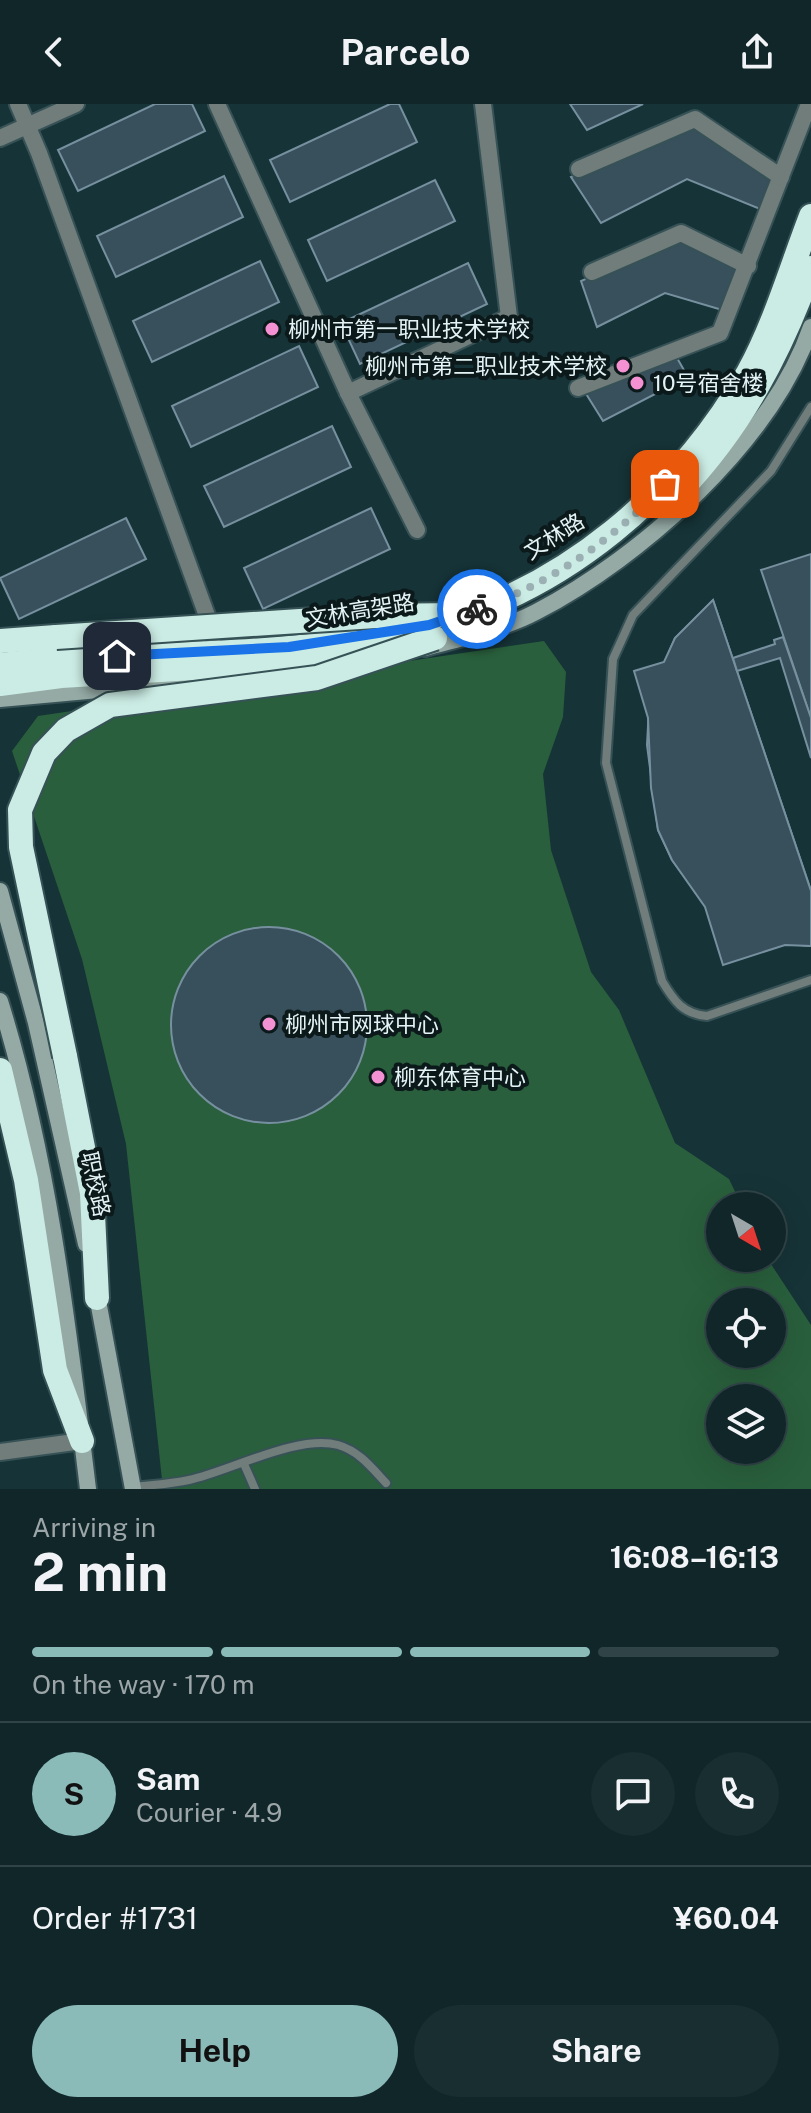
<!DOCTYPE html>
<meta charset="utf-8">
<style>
:root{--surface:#102629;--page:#192e31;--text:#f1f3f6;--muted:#9ca5a8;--line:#304346;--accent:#8bbbb9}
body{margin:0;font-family:"Public Sans","Noto Sans SC",sans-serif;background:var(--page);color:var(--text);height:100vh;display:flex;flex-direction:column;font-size:30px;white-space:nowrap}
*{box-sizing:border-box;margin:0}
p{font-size:26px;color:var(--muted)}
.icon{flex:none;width:44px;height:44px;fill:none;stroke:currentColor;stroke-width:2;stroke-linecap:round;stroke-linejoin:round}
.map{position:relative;height:1385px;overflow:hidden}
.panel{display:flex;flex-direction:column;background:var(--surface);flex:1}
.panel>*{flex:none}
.needle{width:52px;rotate:141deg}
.buttons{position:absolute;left:706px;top:1088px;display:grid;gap:16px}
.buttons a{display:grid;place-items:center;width:80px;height:80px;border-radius:50%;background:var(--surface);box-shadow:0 8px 32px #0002,0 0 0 2px var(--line);font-size:40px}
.pin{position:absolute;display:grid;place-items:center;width:68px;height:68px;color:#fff;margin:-34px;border-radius:16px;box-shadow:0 4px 12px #0006}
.courier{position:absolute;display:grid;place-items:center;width:80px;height:80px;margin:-40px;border:6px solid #1a73e8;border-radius:50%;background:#fff;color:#222;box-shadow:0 2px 10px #0007}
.head em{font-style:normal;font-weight:700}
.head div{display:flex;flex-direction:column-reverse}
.head{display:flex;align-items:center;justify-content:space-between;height:136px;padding:0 32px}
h1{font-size:52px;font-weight:700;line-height:60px}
.bar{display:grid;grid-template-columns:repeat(4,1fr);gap:12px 8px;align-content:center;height:96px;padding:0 32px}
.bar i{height:10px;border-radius:6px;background:var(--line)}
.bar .active{background:var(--accent)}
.bar p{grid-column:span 4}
.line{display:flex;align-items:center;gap:20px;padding:0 32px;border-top:2px solid var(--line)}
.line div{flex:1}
.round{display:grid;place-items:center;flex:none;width:84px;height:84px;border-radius:42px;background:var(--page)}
.button{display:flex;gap:16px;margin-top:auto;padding:16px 32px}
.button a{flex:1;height:92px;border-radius:48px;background:var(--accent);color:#111;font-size:32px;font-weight:700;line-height:92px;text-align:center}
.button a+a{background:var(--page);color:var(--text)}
header{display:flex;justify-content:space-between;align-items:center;height:104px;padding:0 32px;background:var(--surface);font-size:36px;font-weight:700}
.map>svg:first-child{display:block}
.green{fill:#295f3c;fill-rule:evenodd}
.building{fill:#384f5c;stroke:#77909f;stroke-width:2}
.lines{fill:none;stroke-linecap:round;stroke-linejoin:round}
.lane-casing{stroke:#375256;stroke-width:12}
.street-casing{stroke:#375256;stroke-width:20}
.secondary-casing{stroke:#375256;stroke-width:20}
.highway-casing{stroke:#375256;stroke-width:28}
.lane{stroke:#707d7a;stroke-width:8}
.street{stroke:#707d7a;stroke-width:16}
.secondary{stroke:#95aaa5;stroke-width:16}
.highway{stroke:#cbece4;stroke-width:24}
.highway-bridge-casing{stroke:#375256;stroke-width:28;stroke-linecap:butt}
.highway-bridge{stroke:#cbece4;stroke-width:24}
.done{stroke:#9bb0b3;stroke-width:8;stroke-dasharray:0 14.4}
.route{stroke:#1a73e8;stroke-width:10}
.poi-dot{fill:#f491d3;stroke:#0c191a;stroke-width:3}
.labels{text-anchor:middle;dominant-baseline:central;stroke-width:8;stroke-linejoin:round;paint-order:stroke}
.poi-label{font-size:22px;fill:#e3f3f6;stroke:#0c191a;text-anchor:start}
.street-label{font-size:22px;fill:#e3f3f6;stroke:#0c191a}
</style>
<header><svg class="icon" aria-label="back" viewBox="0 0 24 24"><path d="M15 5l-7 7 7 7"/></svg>Parcelo<svg class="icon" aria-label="share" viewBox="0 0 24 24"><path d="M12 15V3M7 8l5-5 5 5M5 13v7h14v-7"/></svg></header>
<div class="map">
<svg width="811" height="1385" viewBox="0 0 811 1385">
<rect width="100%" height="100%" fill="#163337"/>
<path class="green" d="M544,537L566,568L563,613L543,670L551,746L591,868L619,906L675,1039L729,1075L742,1102H720V1154H767L811,1221V1385H163L126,1040L82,855L12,647L38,612ZM720,1198H772V1250H720ZM720,1294H772V1346H720Z"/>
<g class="building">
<polygon points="155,0 192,0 205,27 78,87 58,46"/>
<polygon points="390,0 399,0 417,38 290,98 270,56"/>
<polygon points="570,0 643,0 587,26"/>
<polygon points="692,22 775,76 760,105 687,75 601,119 571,73"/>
<polygon points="224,72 243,113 116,173 97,132"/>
<polygon points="435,76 455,117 327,177 308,136"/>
<polygon points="678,134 745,160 729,208 665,189 597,223 581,177"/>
<polygon points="260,157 279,198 152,258 133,217"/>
<polygon points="468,159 487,200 360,260 341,219"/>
<polygon points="299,242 318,283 191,343 172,302"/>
<polygon points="673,247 688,273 603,317 583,285"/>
<polygon points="332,322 351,363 224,423 204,382"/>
<polygon points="371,404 390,445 263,505 244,464"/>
<polygon points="126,414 146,455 19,515 0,474"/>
<polygon points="811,450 811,614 761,466"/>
<polygon points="713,496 811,787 811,842 766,838 712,810 672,756 658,726 647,641 649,603 655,580 675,534"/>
<polygon points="713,496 811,787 811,842 785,841 723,861 705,803 672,756 658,726 651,684 648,614 634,567 664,558 675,534"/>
<polygon points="783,533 811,614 811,654 780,554 737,567 733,554 775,540 774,536"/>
<circle cx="269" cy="921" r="98"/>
</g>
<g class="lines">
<defs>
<g id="lane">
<path d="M811,303L771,367L633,511L613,555L606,659L662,877C674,897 683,910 707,912L811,876"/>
<polyline points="244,1360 255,1385"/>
<path d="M133,1383C151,1381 171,1380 189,1376C230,1367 298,1330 338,1341C359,1347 372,1364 386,1379"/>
</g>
<g id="street">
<polyline points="18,0 39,49 214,531"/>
<polyline points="217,0 348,289 417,426"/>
<polyline points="0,34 76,0"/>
<polyline points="579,65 695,15 781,73"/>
<polyline points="592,168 681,129 748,162"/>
<polyline points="578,284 720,229 809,0"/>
<polyline points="348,289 509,213 483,0"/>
<polyline points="0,1348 82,1337"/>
</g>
<g id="secondary">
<polyline points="125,542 198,535"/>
<path d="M425,544C461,534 504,525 536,508C642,453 771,338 811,223"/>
<polyline points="0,595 229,574"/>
<polyline points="0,787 36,919 86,1140"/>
<path d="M0,897C49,1055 68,1221 88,1385"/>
<polyline points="96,1186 133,1385"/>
</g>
<g id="highway">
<path d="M679,388C742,322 780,249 811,164"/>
<polyline points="0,537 56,533"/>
<path d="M0,561C141,546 289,557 428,522C564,487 679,389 748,269C775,220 791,164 811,112"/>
<polyline points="0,580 61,572 360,554"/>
<polyline points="65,952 92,1089 97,1194"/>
<polyline points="0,966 26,1076 55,1266 82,1337"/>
</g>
</defs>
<use href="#lane" class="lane-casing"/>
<use href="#street" class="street-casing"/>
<use href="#secondary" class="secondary-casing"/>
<use href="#highway" class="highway-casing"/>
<use href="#lane" class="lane"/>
<use href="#street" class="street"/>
<use href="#secondary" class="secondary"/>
<use href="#highway" class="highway"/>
<defs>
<g id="highway-bridge">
<polyline points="56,533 375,512 457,511"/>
<polyline points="65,952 21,743 20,706 44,649 66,626 110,601 317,574 435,534"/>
</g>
</defs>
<use href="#highway-bridge" class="highway-bridge-casing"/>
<use href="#highway-bridge" class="highway-bridge"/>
</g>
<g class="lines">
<path class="done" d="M477,505C546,483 616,434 665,380"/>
<polyline class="route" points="117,552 289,543 429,521 477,505"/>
</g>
<g class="poi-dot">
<circle cx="272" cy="225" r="8"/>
<circle cx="623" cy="262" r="8"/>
<circle cx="637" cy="279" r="8"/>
<circle cx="269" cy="920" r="8"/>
<circle cx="378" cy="973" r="8"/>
</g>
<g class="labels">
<g class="poi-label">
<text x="288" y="225">柳州市第一职业技术学校</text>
<text x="607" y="262" text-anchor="end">柳州市第二职业技术学校</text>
<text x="653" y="279">10号宿舍楼</text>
<text x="285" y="920">柳州市网球中心</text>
<text x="394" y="973">柳东体育中心</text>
</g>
<g class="street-label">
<text transform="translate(554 432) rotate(-32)">文林路</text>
<text transform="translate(360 506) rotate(-9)">文林高架路</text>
<text transform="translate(96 1080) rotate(78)">职校路</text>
</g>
</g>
</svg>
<div class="buttons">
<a><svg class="needle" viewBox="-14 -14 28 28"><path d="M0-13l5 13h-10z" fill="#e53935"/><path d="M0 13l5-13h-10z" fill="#9ca5a8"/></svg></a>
<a><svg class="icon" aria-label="locate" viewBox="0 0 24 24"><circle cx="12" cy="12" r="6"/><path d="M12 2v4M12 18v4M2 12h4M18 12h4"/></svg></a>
<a><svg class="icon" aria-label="layers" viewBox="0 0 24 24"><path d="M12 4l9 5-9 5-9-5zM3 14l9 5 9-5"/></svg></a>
</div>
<div class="pin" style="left:665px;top:380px;background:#ea580c"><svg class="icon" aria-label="bag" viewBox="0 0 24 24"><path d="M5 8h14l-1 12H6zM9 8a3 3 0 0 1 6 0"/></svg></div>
<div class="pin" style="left:117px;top:552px;background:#1f2937"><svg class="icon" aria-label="home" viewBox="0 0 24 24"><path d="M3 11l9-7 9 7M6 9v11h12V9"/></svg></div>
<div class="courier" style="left:477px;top:505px"><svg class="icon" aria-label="bike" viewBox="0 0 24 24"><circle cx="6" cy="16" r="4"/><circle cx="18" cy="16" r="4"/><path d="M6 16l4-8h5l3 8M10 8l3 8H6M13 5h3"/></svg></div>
</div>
<section class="panel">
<div class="head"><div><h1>2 min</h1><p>Arriving in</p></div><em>16:08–16:13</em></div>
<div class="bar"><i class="active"></i><i class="active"></i><i class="active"></i><i></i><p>On the way · 170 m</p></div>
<div class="line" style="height:144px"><b class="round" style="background:var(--accent);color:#111">S</b><div><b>Sam</b><p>Courier · 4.9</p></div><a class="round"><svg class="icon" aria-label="chat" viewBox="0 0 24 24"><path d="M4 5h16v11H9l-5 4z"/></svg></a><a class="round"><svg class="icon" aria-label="phone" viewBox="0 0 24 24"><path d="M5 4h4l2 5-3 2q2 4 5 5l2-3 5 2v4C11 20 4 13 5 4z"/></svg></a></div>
<div class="line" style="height:104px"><div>Order #1731</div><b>¥60.04</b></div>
<div class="button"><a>Help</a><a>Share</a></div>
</section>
